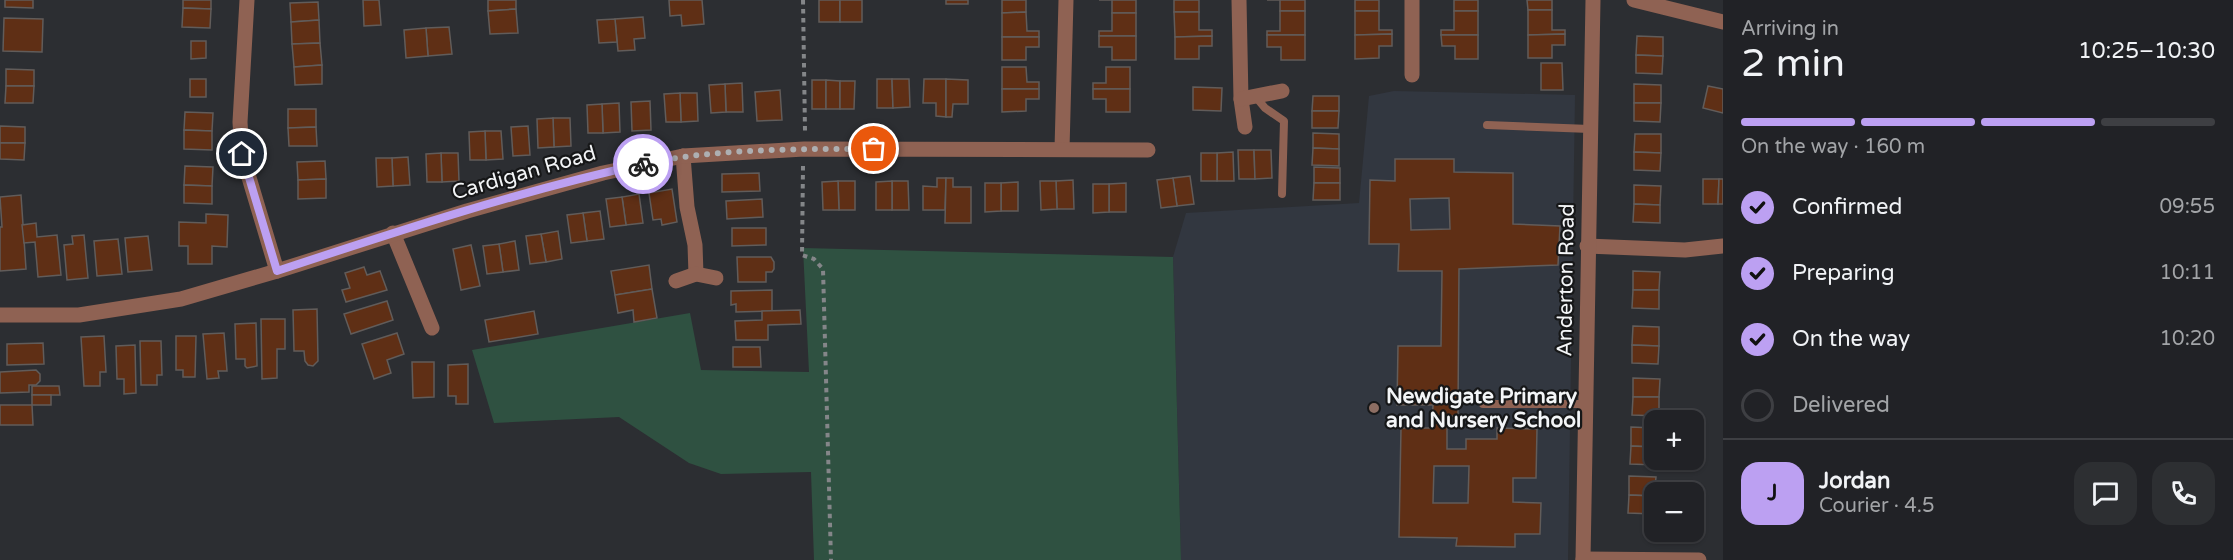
<!DOCTYPE html>
<meta charset="utf-8">
<style>
:root{--surface:#212226;--page:#2d2f32;--text:#f1f3f6;--muted:#a2a4a7;--line:#3e3f43;--accent:#bca0f2}
body{margin:0;font-family:"Varela Round",sans-serif;background:var(--page);color:var(--text);height:100vh;display:flex;flex-direction:column;font-size:22px;white-space:nowrap}
*{box-sizing:border-box;margin:0}
p{font-size:20px;color:var(--muted)}
.icon{flex:none;width:33px;height:33px;fill:none;stroke:currentColor;stroke-width:2;stroke-linecap:round;stroke-linejoin:round}
.map{position:relative;flex:1;overflow:hidden}
.side{display:flex;flex-direction:column;background:var(--surface);width:510px}
.side>*{flex:none}
.buttons{position:absolute;left:1644px;top:410px;display:grid;gap:12px}
.buttons a{display:grid;place-items:center;width:60px;height:60px;border-radius:12px;background:var(--surface);box-shadow:0 2px 4px #0004,0 0 0 2px var(--line);font-size:30px}
.pin{position:absolute;display:grid;place-items:center;width:51px;height:51px;color:#fff;margin:-26px;border:3px solid #fff;border-radius:50%;box-shadow:0 2px 6px #0007}
.courier{position:absolute;display:grid;place-items:center;width:60px;height:60px;margin:-30px;border:4px solid #bca0f2;border-radius:50%;background:#fff;color:#222;box-shadow:0 2px 8px #0007}
.head em{font-style:normal;font-weight:600}
.head div{display:flex;flex-direction:column-reverse}
.head{display:flex;align-items:center;justify-content:space-between;height:102px;padding:0 18px}
h1{font-size:39px;font-weight:600;line-height:45px}
.bar{display:grid;grid-template-columns:repeat(4,1fr);gap:9px 6px;align-content:center;height:72px;padding:0 18px}
.bar i{height:8px;border-radius:4px;background:var(--line)}
.bar .active{background:var(--accent)}
.bar p{grid-column:span 4}
.line{display:flex;align-items:center;gap:15px;padding:0 18px;border-top:2px solid var(--line)}
.line div{flex:1}
.round{display:grid;place-items:center;flex:none;width:63px;height:63px;border-radius:18px;background:var(--page)}
ol{padding:0 18px;list-style:none}
li{display:flex;align-items:center;gap:18px;height:66px}
li p{margin-inline-start:auto}
li .icon{padding:6px;border-radius:50%;background:var(--accent);color:#111;stroke-width:4}
li:last-child{color:var(--muted)}
li i{width:33px;height:33px;border:3px solid var(--line);border-radius:50%}
main{display:flex;flex:1;min-height:0}
.map>svg:first-child{display:block}
.built{fill:#323740}
.green{fill:#2f5141}
.building{fill:#5f2f15;stroke:#615c5a;stroke-width:1.5;fill-rule:evenodd}
.lines{fill:none;stroke-linecap:round;stroke-linejoin:round}
.path{stroke:#848689;stroke-width:4;stroke-dasharray:4.5 4.5;stroke-linecap:butt}
.service{stroke:#8f6253;stroke-width:8}
.minor{stroke:#8f6253;stroke-width:15}
.done{stroke:#adafb2;stroke-width:6;stroke-dasharray:0 10.8}
.route{stroke:#bca0f2;stroke-width:8}
.education-dot{fill:#8d6e63;stroke:#161718;stroke-width:2}
.labels{text-anchor:middle;dominant-baseline:central;stroke-width:4.5;stroke-linejoin:round;paint-order:stroke}
.street-label{font-size:21px;fill:#f3f5f7;stroke:#161718}
.poi-label{font-size:21px;font-weight:bold;fill:#f3f5f7;stroke:#161718;text-anchor:start}
</style>
<main>
<div class="map">
<svg width="1723" height="560" viewBox="0 0 1723 560">
<rect width="100%" height="100%" fill="#2c2e32"/>
<polygon class="built" points="1394,91 1575,95 1568,560 1181,560 1173,257 1186,213 1359,203 1369,96"/>
<polygon class="green" points="803,248 1173,257 1181,560 814,560 811,472 721,474 689,463 619,417 494,423 472,350 690,313 701,370 809,372"/>
<g class="building">
<polygon points="5,0 33,0 33,8 5,7"/>
<polygon points="183,0 211,0 211,9 183,8"/>
<polygon points="363,0 379,0 381,25 364,26"/>
<polygon points="488,0 516,0 516,9 488,11"/>
<polygon points="669,0 702,0 704,24 682,26 681,15 670,16"/>
<rect x="819" y="0" width="21" height="22"/>
<rect x="840" y="0" width="22" height="22"/>
<rect x="946" y="0" width="22" height="4"/>
<polygon points="1002,0 1026,0 1026,12 1002,13"/>
<polygon points="1099,0 1136,0 1136,13 1112,13 1112,0"/>
<rect x="1174" y="0" width="25" height="12"/>
<polygon points="1267,0 1305,0 1305,11 1280,11 1280,0"/>
<rect x="1355" y="0" width="24" height="11"/>
<rect x="1454" y="0" width="24" height="11"/>
<polygon points="1527,0 1552,0 1552,10 1528,10"/>
<polygon points="318,2 319,20 291,22 290,3"/>
<polygon points="183,8 211,9 210,28 182,27"/>
<polygon points="516,9 518,33 490,34 488,11"/>
<polygon points="1528,10 1552,10 1552,30 1565,30 1565,34 1528,35"/>
<polygon points="1280,11 1305,11 1305,35 1267,35 1267,31 1280,31"/>
<polygon points="1355,11 1379,11 1379,30 1392,30 1392,34 1355,35"/>
<polygon points="1454,11 1478,11 1478,35 1441,35 1441,30 1454,30"/>
<polygon points="1026,12 1027,31 1039,31 1039,37 1002,37 1002,13"/>
<polygon points="1174,12 1199,12 1199,30 1212,30 1212,36 1175,37"/>
<polygon points="1112,13 1136,13 1136,36 1099,36 1099,31 1112,31"/>
<polygon points="643,17 645,38 634,39 635,50 618,51 615,19"/>
<polygon points="4,18 43,19 42,52 3,51"/>
<polygon points="615,19 617,42 599,43 597,20"/>
<polygon points="319,20 320,43 292,44 291,22"/>
<polygon points="449,27 452,54 428,56 426,28"/>
<polygon points="426,28 428,56 406,58 404,30"/>
<polygon points="1392,34 1392,46 1379,46 1379,58 1355,59 1355,35"/>
<polygon points="1565,34 1565,45 1552,45 1552,58 1528,58 1528,35"/>
<polygon points="1267,35 1305,35 1305,60 1281,60 1281,47 1267,47"/>
<polygon points="1441,35 1478,35 1478,59 1455,59 1455,46 1442,46"/>
<polygon points="1099,36 1136,36 1136,60 1112,60 1112,47 1099,47"/>
<polygon points="1212,36 1212,46 1199,46 1199,59 1175,59 1175,37"/>
<polygon points="1637,36 1663,37 1663,56 1636,55"/>
<polygon points="1002,37 1039,37 1039,47 1026,47 1026,60 1002,60"/>
<polygon points="191,41 206,41 206,58 191,59"/>
<polygon points="320,43 322,65 294,67 292,44"/>
<polygon points="1636,55 1663,56 1662,74 1636,73"/>
<polygon points="1541,63 1562,63 1563,90 1541,90"/>
<polygon points="322,65 322,84 295,85 294,67"/>
<polygon points="1002,67 1026,67 1027,82 1039,82 1039,89 1002,89"/>
<polygon points="1106,67 1130,67 1130,89 1093,89 1093,83 1106,83"/>
<polygon points="6,69 34,70 34,86 6,86"/>
<rect x="190" y="79" width="16" height="18"/>
<polygon points="877,79 892,79 893,108 877,108"/>
<polygon points="892,79 909,79 910,107 893,108"/>
<polygon points="924,79 946,79 946,117 936,116 936,103 923,103"/>
<polygon points="946,79 968,80 968,104 953,104 952,117 946,117"/>
<rect x="812" y="80" width="14" height="29"/>
<polygon points="826,80 840,81 840,109 826,109"/>
<polygon points="840,81 855,81 854,109 840,109"/>
<polygon points="742,83 743,112 726,112 725,84"/>
<polygon points="725,84 726,112 711,113 709,85"/>
<polygon points="1634,84 1661,85 1661,103 1634,103"/>
<polygon points="6,86 34,86 33,103 5,103"/>
<polygon points="1708,86 1723,89 1723,113 1703,108"/>
<polygon points="1193,87 1222,88 1221,111 1193,110"/>
<polygon points="1002,89 1039,89 1039,99 1026,99 1026,111 1002,112"/>
<polygon points="1093,89 1130,89 1130,112 1106,112 1106,99 1093,99"/>
<polygon points="780,90 782,120 757,121 755,92"/>
<polygon points="680,93 697,93 698,121 681,122"/>
<polygon points="680,93 681,122 666,122 664,94"/>
<polygon points="1313,96 1339,96 1339,111 1312,111"/>
<polygon points="650,101 651,130 632,131 631,102"/>
<polygon points="619,103 620,132 603,133 602,104"/>
<polygon points="1634,103 1661,103 1660,122 1634,121"/>
<polygon points="602,104 603,133 588,133 587,105"/>
<polygon points="288,109 316,109 316,127 288,128"/>
<polygon points="1312,111 1339,111 1338,128 1312,128"/>
<polygon points="185,112 213,113 212,131 184,130"/>
<polygon points="553,118 570,118 571,146 554,147"/>
<polygon points="553,118 554,147 538,148 537,119"/>
<polygon points="0,126 25,127 25,143 0,143"/>
<polygon points="528,126 530,155 513,156 511,127"/>
<polygon points="316,127 317,146 289,146 288,128"/>
<polygon points="184,130 212,131 212,150 184,149"/>
<polygon points="485,131 501,131 503,159 486,160"/>
<polygon points="485,131 486,160 470,160 469,132"/>
<polygon points="1313,133 1339,134 1339,149 1313,148"/>
<polygon points="1635,134 1661,134 1661,153 1634,152"/>
<polygon points="0,143 25,143 24,160 0,159"/>
<polygon points="1313,148 1339,149 1339,166 1312,165"/>
<polygon points="1238,150 1254,150 1255,179 1239,179"/>
<polygon points="1254,150 1271,150 1272,178 1255,179"/>
<polygon points="1233,152 1234,181 1217,181 1217,153"/>
<polygon points="1634,152 1661,153 1660,171 1634,170"/>
<polygon points="441,153 458,153 459,181 442,182"/>
<polygon points="441,153 442,182 427,182 426,154"/>
<rect x="1201" y="153" width="16" height="28"/>
<polygon points="408,157 410,185 393,186 392,158"/>
<polygon points="376,158 392,158 393,186 377,187"/>
<path d="M1395,159H1454V172L1513,173V224L1560,226L1558,265L1459,269L1458,416H1447V449H1466V439H1497V428L1537,429L1536,478H1513V502L1541,503L1540,534H1515V547L1456,546L1457,538L1399,537L1401,428H1432L1433,405H1397L1398,346H1441L1442,271H1398L1399,244H1369L1370,180L1395,181ZM1449,198L1450,229L1411,230L1410,199ZM1434,466H1469L1468,503H1433Z"/>
<polygon points="325,161 326,179 298,180 297,162"/>
<polygon points="185,166 213,167 212,186 184,185"/>
<polygon points="1314,167 1340,168 1340,183 1314,183"/>
<polygon points="759,173 760,191 722,192 722,174"/>
<polygon points="1190,176 1194,204 1177,206 1173,178"/>
<polygon points="937,178 946,178 945,210 923,210 923,186 937,187"/>
<polygon points="946,178 953,178 953,187 971,187 971,223 945,223"/>
<polygon points="1173,178 1177,206 1161,208 1157,180"/>
<polygon points="326,179 326,198 298,199 298,180"/>
<polygon points="1703,179 1719,179 1718,204 1703,204"/>
<polygon points="1719,179 1723,179 1723,204 1718,204"/>
<polygon points="1073,180 1074,209 1057,209 1056,181"/>
<polygon points="838,181 855,181 855,210 839,210"/>
<polygon points="838,181 839,210 823,210 822,182"/>
<polygon points="892,181 908,181 909,210 892,210"/>
<polygon points="892,181 892,210 876,210 876,182"/>
<polygon points="1040,181 1056,181 1057,209 1041,210"/>
<polygon points="1018,182 1018,211 1001,211 1001,183"/>
<polygon points="985,183 1001,183 1001,211 985,212"/>
<polygon points="1126,183 1126,212 1109,212 1109,184"/>
<polygon points="1314,183 1340,183 1340,200 1313,200"/>
<polygon points="1093,184 1109,184 1109,212 1093,213"/>
<polygon points="184,185 212,186 212,204 184,203"/>
<polygon points="1634,185 1661,186 1660,205 1634,204"/>
<polygon points="672,189 677,222 662,225 661,219 653,220 649,193"/>
<polygon points="639,194 643,223 626,225 622,197"/>
<polygon points="21,195 26,269 0,271 0,227 2,227 0,197"/>
<polygon points="622,197 626,225 610,227 606,199"/>
<polygon points="762,199 763,217 727,219 726,201"/>
<polygon points="1634,204 1660,205 1660,223 1633,222"/>
<polygon points="600,211 604,239 587,241 583,213"/>
<polygon points="583,213 587,241 571,243 567,215"/>
<polygon points="206,214 228,215 227,247 212,246 212,264 188,264 188,246 179,246 179,222 206,223"/>
<polygon points="36,223 37,237 57,235 61,275 38,277 35,242 24,243 22,225"/>
<polygon points="732,228 766,228 766,245 732,246"/>
<polygon points="558,231 562,259 546,262 541,234"/>
<polygon points="541,234 546,262 530,264 526,236"/>
<polygon points="84,235 88,278 67,280 64,245 73,244 72,236"/>
<polygon points="148,236 152,270 128,272 125,238"/>
<polygon points="118,239 122,274 97,276 94,241"/>
<polygon points="515,241 519,270 503,272 499,244"/>
<polygon points="499,244 503,272 487,274 483,246"/>
<polygon points="471,245 480,286 461,290 453,249"/>
<polygon points="737,257 771,257 774,262 774,269 772,272 766,272 766,282 738,282"/>
<polygon points="649,265 652,289 615,295 611,271"/>
<polygon points="364,267 367,275 380,271 387,290 346,302 342,290 350,288 345,273"/>
<polygon points="1633,271 1660,272 1659,290 1633,290"/>
<polygon points="652,289 657,318 634,322 633,310 618,313 615,295"/>
<polygon points="772,290 772,311 736,312 736,304 731,305 731,291"/>
<polygon points="1633,290 1659,290 1659,309 1632,308"/>
<polygon points="387,301 393,320 351,334 344,314"/>
<polygon points="317,309 318,361 313,366 308,365 305,361 304,351 294,351 293,310"/>
<polygon points="800,310 801,324 768,325 768,340 736,340 735,321 762,320 762,311"/>
<polygon points="534,311 538,334 489,342 485,320"/>
<polygon points="261,319 285,319 285,349 277,349 277,378 262,379"/>
<polygon points="256,323 257,366 247,368 245,366 245,359 236,359 235,324"/>
<polygon points="1633,326 1659,327 1659,346 1632,345"/>
<polygon points="224,333 227,371 218,371 219,378 207,379 203,334"/>
<polygon points="397,333 404,354 387,360 391,373 374,379 362,344"/>
<polygon points="104,336 106,372 100,372 100,386 84,386 81,337"/>
<polygon points="176,336 196,336 195,377 183,377 183,370 176,370"/>
<polygon points="140,341 161,341 162,375 157,375 157,385 141,385"/>
<polygon points="43,343 44,364 7,365 7,344"/>
<polygon points="135,345 136,393 124,394 124,379 117,379 116,346"/>
<polygon points="1632,345 1659,346 1658,364 1632,363"/>
<polygon points="733,347 760,347 761,367 733,367"/>
<polygon points="412,362 434,362 434,397 413,398"/>
<polygon points="468,364 468,404 456,404 456,396 448,396 448,365"/>
<polygon points="36,370 40,374 40,381 36,385 29,385 29,392 0,393 0,372"/>
<polygon points="1633,378 1660,379 1659,397 1633,397"/>
<polygon points="32,386 59,386 60,395 32,395"/>
<rect x="32" y="395" width="19" height="10"/>
<polygon points="1633,397 1659,397 1659,416 1632,415"/>
<polygon points="0,405 32,405 33,425 0,425"/>
<polygon points="1631,427 1654,428 1654,447 1631,446"/>
<polygon points="1631,446 1654,447 1654,459 1657,459 1657,465 1630,464"/>
<polygon points="1629,476 1656,477 1654,496 1629,495"/>
<polygon points="1629,495 1654,496 1654,514 1628,513"/>
</g>
<g class="lines">
<g class="path">
<polyline points="803,0 805,131"/>
<polyline points="803,166 802,255 814,259 823,269 831,560"/>
</g>
<g class="service">
<polyline points="1255,96 1265,108 1284,121 1282,194"/>
<polyline points="1487,125 1590,129"/>
<polyline points="1483,404 1585,404"/>
</g>
<g class="minor">
<polyline points="247,0 240,122 242,154 277,271"/>
<polyline points="1239,0 1241,99 1245,127"/>
<polyline points="1634,0 1723,22"/>
<polyline points="1412,75 1412,0"/>
<polyline points="1241,99 1282,91"/>
<polyline points="1062,149 1066,0"/>
<polyline points="683,156 687,207 695,245 696,274"/>
<polyline points="393,233 432,328"/>
<polyline points="1587,246 1685,250 1723,246"/>
<polyline points="676,281 696,274 716,278"/>
<polyline points="0,315 79,315 181,299 277,271 467,211 603,173 683,156 804,149 1148,150"/>
<polyline points="1583,559 1699,560"/>
<polyline points="1583,560 1593,0"/>
</g>
</g>
<g class="lines">
<path class="done" d="M643,164C719,148 797,149 874,149"/>
<path class="route" d="M242,154L277,271C398,231 519,191 643,164"/>
</g>
<circle class="education-dot" cx="1374" cy="408" r="6"/>
<g class="labels">
<g class="street-label">
<text transform="translate(524 173) rotate(-16)">Cardigan Road</text>
<text transform="translate(1566 280) rotate(-89)">Anderton Road</text>
</g>
<g class="poi-label">
<text x="1386" y="396">Newdigate Primary<tspan x="1386" dy="24">and Nursery School</tspan></text>
</g>
</g>
</svg>
<div class="buttons">
<a>+</a>
<a>−</a>
</div>
<div class="pin" style="left:874px;top:149px;background:#ea580c"><svg class="icon" aria-label="bag" viewBox="0 0 24 24"><path d="M5 8h14l-1 12H6zM9 8a3 3 0 0 1 6 0"/></svg></div>
<div class="pin" style="left:242px;top:154px;background:#1f2937"><svg class="icon" aria-label="home" viewBox="0 0 24 24"><path d="M3 11l9-7 9 7M6 9v11h12V9"/></svg></div>
<div class="courier" style="left:643px;top:164px"><svg class="icon" aria-label="bike" viewBox="0 0 24 24"><circle cx="6" cy="16" r="4"/><circle cx="18" cy="16" r="4"/><path d="M6 16l4-8h5l3 8M10 8l3 8H6M13 5h3"/></svg></div>
</div>
<section class="side">
<div class="head"><div><h1>2 min</h1><p>Arriving in</p></div><em>10:25–10:30</em></div>
<div class="bar"><i class="active"></i><i class="active"></i><i class="active"></i><i></i><p>On the way · 160 m</p></div>
<ol>
<li><svg class="icon" aria-label="check" viewBox="0 0 24 24"><path d="M5 12l5 5 9-10"/></svg>Confirmed<p>09:55</p></li>
<li><svg class="icon" aria-label="check" viewBox="0 0 24 24"><path d="M5 12l5 5 9-10"/></svg>Preparing<p>10:11</p></li>
<li><svg class="icon" aria-label="check" viewBox="0 0 24 24"><path d="M5 12l5 5 9-10"/></svg>On the way<p>10:20</p></li>
<li><i></i>Delivered</li>
</ol>
<div class="line" style="height:108px"><b class="round" style="background:var(--accent);color:#111">J</b><div><b>Jordan</b><p>Courier · 4.5</p></div><a class="round"><svg class="icon" aria-label="chat" viewBox="0 0 24 24"><path d="M4 5h16v11H9l-5 4z"/></svg></a><a class="round"><svg class="icon" aria-label="phone" viewBox="0 0 24 24"><path d="M5 4h4l2 5-3 2q2 4 5 5l2-3 5 2v4C11 20 4 13 5 4z"/></svg></a></div>
</section>
</main>
